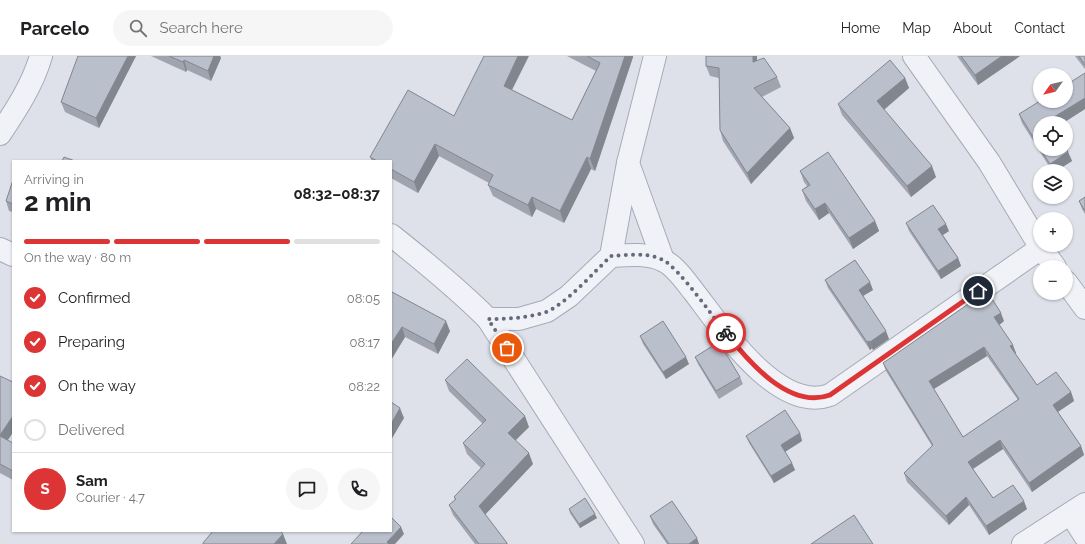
<!DOCTYPE html>
<meta charset="utf-8">
<style>
:root{--surface:#fff;--page:#f6f6f6;--text:#202124;--muted:#757577;--line:#e0e0e0;--accent:#dd3436}
body{margin:0;font-family:Raleway,sans-serif;background:var(--page);color:var(--text);height:100vh;display:flex;flex-direction:column;font-size:15px;white-space:nowrap}
*{box-sizing:border-box;margin:0}
p{font-size:13px;color:var(--muted)}
.icon{flex:none;width:22px;height:22px;fill:none;stroke:currentColor;stroke-width:2;stroke-linecap:round;stroke-linejoin:round}
.map{position:relative;flex:1;overflow:hidden}
.side{position:absolute;left:12px;top:104px;width:380px;height:372px;display:flex;flex-direction:column;background:var(--surface);border-radius:0px;box-shadow:0 1px 3px #0004}
.side>*{flex:none}
.needle{width:26px;rotate:236deg}
.tools{position:absolute;left:1033px;top:12px;display:grid;gap:8px}
.tools a{display:grid;place-items:center;width:40px;height:40px;border-radius:50%;background:var(--surface);box-shadow:0 1px 3px #0004;font-size:20px}
.pin{position:absolute;display:grid;place-items:center;width:34px;height:34px;color:#fff;margin:-17px;border:2px solid #fff;border-radius:50%;box-shadow:0 1px 4px #0007}
.courier{position:absolute;display:grid;place-items:center;width:40px;height:40px;margin:-20px;border:3px solid #dd3436;border-radius:50%;background:#fff;color:#222;box-shadow:0 1px 5px #0007}
.overview em{font-style:normal;font-weight:700}
.overview div{display:flex;flex-direction:column-reverse}
.overview{display:flex;align-items:center;justify-content:space-between;height:68px;padding:0 12px}
h1{font-size:26px;font-weight:700;line-height:30px}
.bar{display:grid;grid-template-columns:repeat(4,1fr);gap:6px 4px;align-content:center;height:48px;padding:0 12px}
.bar i{height:5px;border-radius:3px;background:var(--line)}
.bar .on{background:var(--accent)}
.bar p{grid-column:span 4}
.line{display:flex;align-items:center;gap:10px;padding:0 12px;border-top:1px solid var(--line)}
.line div{flex:1}
.round{display:grid;place-items:center;flex:none;width:42px;height:42px;border-radius:21px;background:var(--page)}
ol{padding:0 12px;list-style:none}
li{display:flex;align-items:center;gap:12px;height:44px}
li p{margin-inline-start:auto}
li .icon{padding:4px;border-radius:50%;background:var(--accent);color:#fff;stroke-width:4}
li:last-child{color:var(--muted)}
li i{width:22px;height:22px;border:2px solid var(--line);border-radius:50%}
header{display:flex;align-items:center;gap:24px;box-sizing:border-box;height:56px;padding:0 20px;background:var(--surface);border-bottom:1px solid var(--line)}
header strong{font-size:19px}
nav{display:flex;gap:22px;margin-inline-start:auto;font-size:14px}
.search{width:280px;height:36px;background:var(--page);display:flex;align-items:center;gap:10px;box-sizing:border-box;padding:0 14px;border-radius:22px;color:var(--muted);font-size:15px}
.map>svg:first-child{display:block}
.lines{fill:none;stroke-linecap:round;stroke-linejoin:round}
.minor-casing{stroke:#a6abb7;stroke-width:24}
.minor{stroke:#f1f2f7;stroke-width:22}
.wall{fill:#a0a4af;fill-rule:evenodd}
.shaded-wall{fill:#82868f}
.building{fill:#babfcc;stroke:#82868f;fill-rule:evenodd}
.done{stroke:#666b7c;stroke-width:4;stroke-dasharray:0 7.2}
.route{stroke:#dd3436;stroke-width:5}
</style>
<header>
<strong>Parcelo</strong>
<div class="search"><svg class="icon" aria-label="search" viewBox="0 0 24 24"><circle cx="10" cy="10" r="6"/><path d="M15 15l6 6"/></svg>Search here</div>
<nav><a>Home</a><a>Map</a><a>About</a><a>Contact</a></nav>
</header>
<div class="map">
<svg width="1085" height="488" viewBox="0 0 1085 488">
<rect width="100%" height="100%" fill="#dee1e9"/>
<g class="lines">
<defs>
<g id="minor">
<polyline points="914,0 989,106 1041,192 1055,211"/>
<path d="M0,78C16,54 33,28 41,0"/>
<polyline points="628,107 663,204"/>
<path d="M391,179C425,206 458,233 488,263L633,488"/>
<polyline points="0,193 13,199"/>
<path d="M611,200C627,199 647,197 662,204C675,209 686,226 694,236C721,271 778,358 830,339L1041,192"/>
<polyline points="1066,226 1085,252"/>
<polyline points="488,263 519,263 547,255 569,240 611,200 628,107 655,0"/>
<polyline points="1071,458 1085,480"/>
<polyline points="1023,488 1085,448"/>
</g>
</defs>
<use href="#minor" class="minor-casing"/>
<use href="#minor" class="minor"/>
</g>
<g class="wall">
<polygon points="78,0 136,0 99,72 65,56 61,46"/>
<polygon points="151,0 220,0 221,2 211,25 187,14 186,16"/>
<polygon points="567,0 633,0 633,1 595,115 591,113 564,167 536,153 532,161 493,140 488,129 489,127 439,100 418,137 391,122 391,105 372,105 370,101 454,60 512,34 572,64 596,15"/>
<polygon points="957,0 1020,0 978,29"/>
<polygon points="1075,0 1085,0 1085,13"/>
<polygon points="757,5 777,21 781,31 762,41 790,72 794,82 751,128 723,85 720,74 719,22 710,20 706,10"/>
<polygon points="905,22 909,32 884,54 936,121 911,141 842,59 838,48"/>
<polygon points="1085,53 1063,67 1040,67 1040,93 1066,93 1068,96 1072,105 1056,115 1052,115 1022,67 1019,58"/>
<polygon points="800,115 875,165 879,175 853,193 829,157 819,164 806,145 802,134 807,130 804,126"/>
<polygon points="13,124 13,156 9,155 6,145"/>
<polygon points="1085,141 1085,158 1082,153 1079,145"/>
<polygon points="906,167 949,175 943,179 958,202 961,210 941,223 909,175"/>
<polygon points="825,224 873,234 863,240 889,283 873,294 872,292 870,294 828,232"/>
<polygon points="391,239 450,275 438,298 405,281 391,304"/>
<path d="M1004,265L999,269L1016,297L1015,298L1037,329L1071,336L1074,345L1058,356L1081,390L1084,399L1032,436L1003,393L973,413L993,442L1027,453L989,479L969,449L949,469L907,426L904,417L932,390L886,315L883,307ZM987,300L1018,344L963,381L934,333Z"/>
<polygon points="640,280 689,308 666,323 643,288"/>
<polygon points="695,301 740,321 743,328 719,343 698,308"/>
<polygon points="0,320 13,376 8,384 13,387 13,424 0,417"/>
<polygon points="445,324 529,371 515,384 533,408 485,458 508,488 475,488 453,459 449,449 455,444 454,441 481,412 467,398 463,387 483,368 449,335"/>
<polygon points="800,377 802,385 785,396 795,414 774,427 749,387 746,380"/>
<polygon points="569,453 597,462 580,472 570,457"/>
<polygon points="650,460 699,488 667,488 653,468"/>
</g>
<g class="shaded-wall">
<polygon points="128,0 136,0 99,72 96,62"/>
<polygon points="214,0 220,0 221,2 211,25 208,15"/>
<polygon points="518,0 529,0 508,42 504,30"/>
<polygon points="625,0 633,0 633,1 595,115 590,103"/>
<polygon points="753,0 757,0 757,17 753,6"/>
<polygon points="1002,0 1020,0 978,29 975,19"/>
<polygon points="184,4 187,14 186,16 183,6"/>
<polygon points="905,22 909,32 881,56 877,45"/>
<polygon points="1085,42 1085,53 1063,67 1050,67 1049,64"/>
<polygon points="790,72 794,82 751,128 747,117"/>
<polygon points="435,88 439,100 418,137 414,126"/>
<polygon points="1068,96 1072,105 1056,115 1052,115 1050,108"/>
<polygon points="587,101 591,113 564,167 560,155"/>
<polygon points="932,110 936,121 911,141 907,130"/>
<polygon points="532,141 536,153 532,161 528,149"/>
<polygon points="825,147 829,157 819,164 815,153"/>
<polygon points="875,165 879,175 853,193 849,182"/>
<polygon points="946,168 949,175 941,180 938,173"/>
<polygon points="958,202 961,210 941,223 938,215"/>
<polygon points="870,226 873,234 861,241 859,234"/>
<polygon points="1001,257 1004,265 998,270 994,261"/>
<polygon points="446,265 450,275 438,298 434,288"/>
<polygon points="402,271 405,281 391,304 391,288"/>
<polygon points="886,275 889,283 873,294 870,286"/>
<polygon points="869,285 872,292 870,294 867,286"/>
<polygon points="1013,289 1016,297 1014,299 1010,290"/>
<polygon points="984,291 987,300 932,334 929,325"/>
<polygon points="686,301 689,308 666,323 663,316"/>
<polygon points="1071,336 1074,345 1056,357 1053,349"/>
<polygon points="400,352 404,362 391,384 391,368"/>
<polygon points="13,360 13,376 4,390 0,379"/>
<polygon points="525,360 529,371 512,388 508,377"/>
<polygon points="800,377 802,385 783,397 781,389"/>
<polygon points="1000,384 1003,393 971,414 968,406"/>
<polygon points="1081,390 1084,399 1032,436 1029,427"/>
<polygon points="529,397 533,408 483,461 479,450"/>
<polygon points="792,407 795,414 774,427 771,420"/>
<polygon points="966,441 969,449 949,469 946,460"/>
<polygon points="1024,445 1027,453 989,479 986,470"/>
<polygon points="595,458 597,462 580,472 579,468"/>
<polygon points="401,471 404,478 395,488 387,488 387,486"/>
<polygon points="283,478 287,488 274,488"/>
<polygon points="697,482 699,488 689,488"/>
</g>
<g class="building">
<polygon points="78,0 128,0 96,62 61,46"/>
<polygon points="169,0 214,0 208,15 184,4 183,6"/>
<polygon points="484,0 518,0 504,30 572,64 600,7 587,0 625,0 590,103 587,101 560,155 532,141 528,149 488,129 493,119 435,88 414,126 391,113 391,105 377,105 370,101 408,34 454,60"/>
<polygon points="706,0 753,0 753,6 764,2 777,21 754,32 790,72 747,117 720,74 719,12 706,10"/>
<polygon points="961,0 1002,0 975,19"/>
<polygon points="1079,0 1085,0 1085,9"/>
<polygon points="890,4 905,22 877,45 932,110 907,130 838,48"/>
<polygon points="1085,17 1085,42 1049,64 1051,67 1040,67 1040,92 1019,58 1040,45 1066,45 1066,29"/>
<polygon points="1066,92 1068,96 1050,108 1040,93 1066,93"/>
<polygon points="828,96 875,165 849,182 825,147 815,153 802,134 810,129 800,115"/>
<polygon points="64,101 75,105 62,105"/>
<polygon points="13,124 13,148 6,145"/>
<polygon points="1085,141 1085,155 1079,145"/>
<polygon points="933,149 946,168 938,173 958,202 938,215 906,167"/>
<polygon points="855,204 870,226 859,234 886,275 870,286 869,285 867,286 825,224"/>
<path d="M987,235L1001,257L994,261L1013,289L1010,290L1037,329L1056,316L1071,336L1053,349L1081,390L1029,427L1000,384L968,406L993,442L1013,429L1024,445L986,470L966,441L946,460L904,417L933,389L883,307ZM984,291L1019,343L963,381L929,325Z"/>
<polygon points="392,236 446,265 434,288 402,271 391,288 391,239"/>
<polygon points="663,265 686,301 663,316 640,280"/>
<polygon points="719,286 740,321 716,335 695,301"/>
<polygon points="467,303 525,360 508,377 529,397 479,450 507,487 506,488 479,488 449,449 456,443 454,441 485,408 463,387 486,364 445,324"/>
<polygon points="0,320 13,326 13,360 0,379"/>
<polygon points="391,346 400,352 391,368"/>
<polygon points="785,354 800,377 781,389 792,407 771,420 746,380"/>
<polygon points="0,380 13,387 13,415 0,408"/>
<polygon points="585,442 595,458 579,468 569,453"/>
<polygon points="672,445 697,482 689,488 669,488 650,460"/>
<polygon points="854,459 873,488 811,488"/>
<polygon points="391,461 401,471 387,486 389,488 351,488 363,475 391,475"/>
<polygon points="213,475 280,475 283,478 274,488 203,488 203,487"/>
</g>
<g class="lines">
<path class="done" d="M507,292L488,263C508,263 527,262 546,256C566,248 595,215 611,200C627,199 648,196 663,204C680,213 712,260 726,277"/>
<path class="route" d="M726,277C748,305 789,354 830,339L978,235"/>
</g>
</svg>
<div class="tools">
<a><svg class="needle" viewBox="-14 -14 28 28"><path d="M0-13l5 13h-10z" fill="#e53935"/><path d="M0 13l5-13h-10z" fill="#757577"/></svg></a>
<a><svg class="icon" aria-label="locate" viewBox="0 0 24 24"><circle cx="12" cy="12" r="6"/><path d="M12 2v4M12 18v4M2 12h4M18 12h4"/></svg></a>
<a><svg class="icon" aria-label="layers" viewBox="0 0 24 24"><path d="M12 4l9 5-9 5-9-5zM3 14l9 5 9-5"/></svg></a>
<a>+</a>
<a>−</a>
</div>
<div class="pin" style="left:507px;top:292px;background:#ea580c"><svg class="icon" aria-label="bag" viewBox="0 0 24 24"><path d="M5 8h14l-1 12H6zM9 8a3 3 0 0 1 6 0"/></svg></div>
<div class="pin" style="left:978px;top:235px;background:#1f2937"><svg class="icon" aria-label="home" viewBox="0 0 24 24"><path d="M3 11l9-7 9 7M6 9v11h12V9"/></svg></div>
<div class="courier" style="left:726px;top:277px"><svg class="icon" aria-label="bike" viewBox="0 0 24 24"><circle cx="6" cy="16" r="4"/><circle cx="18" cy="16" r="4"/><path d="M6 16l4-8h5l3 8M10 8l3 8H6M13 5h3"/></svg></div>
<section class="side">
<div class="overview"><div><h1>2 min</h1><p>Arriving in</p></div><em>08:32–08:37</em></div>
<div class="bar"><i class="on"></i><i class="on"></i><i class="on"></i><i></i><p>On the way · 80 m</p></div>
<ol>
<li><svg class="icon" aria-label="check" viewBox="0 0 24 24"><path d="M5 12l5 5 9-10"/></svg>Confirmed<p>08:05</p></li>
<li><svg class="icon" aria-label="check" viewBox="0 0 24 24"><path d="M5 12l5 5 9-10"/></svg>Preparing<p>08:17</p></li>
<li><svg class="icon" aria-label="check" viewBox="0 0 24 24"><path d="M5 12l5 5 9-10"/></svg>On the way<p>08:22</p></li>
<li><i></i>Delivered</li>
</ol>
<div class="line" style="height:72px"><b class="round" style="background:var(--accent);color:#fff">S</b><div><b>Sam</b><p>Courier · 4.7</p></div><a class="round"><svg class="icon" aria-label="chat" viewBox="0 0 24 24"><path d="M4 5h16v11H9l-5 4z"/></svg></a><a class="round"><svg class="icon" aria-label="phone" viewBox="0 0 24 24"><path d="M5 4h4l2 5-3 2q2 4 5 5l2-3 5 2v4C11 20 4 13 5 4z"/></svg></a></div>
</section>
</div>
